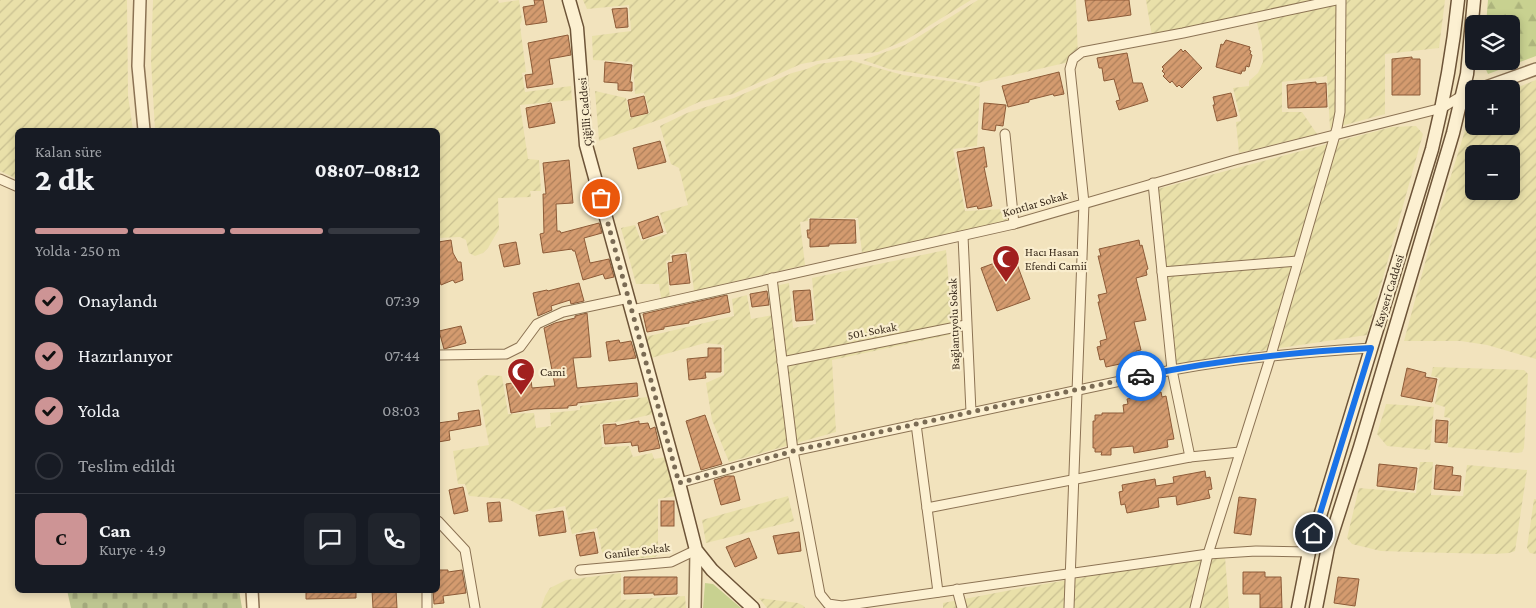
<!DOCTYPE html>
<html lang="tr">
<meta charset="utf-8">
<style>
:root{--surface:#171b24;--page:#20242c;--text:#f1f3f6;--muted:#9ea1a6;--line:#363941;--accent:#cd9495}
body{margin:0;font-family:"Crimson Pro",serif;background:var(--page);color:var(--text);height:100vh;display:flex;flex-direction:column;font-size:19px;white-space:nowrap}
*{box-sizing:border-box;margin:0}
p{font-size:16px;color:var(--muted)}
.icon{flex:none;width:28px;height:28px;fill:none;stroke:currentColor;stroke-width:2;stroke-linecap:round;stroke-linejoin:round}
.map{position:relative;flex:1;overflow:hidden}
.sheet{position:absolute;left:15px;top:128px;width:425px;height:465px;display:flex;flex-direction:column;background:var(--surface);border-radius:8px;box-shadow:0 2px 8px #0003}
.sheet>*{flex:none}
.tools{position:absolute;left:1465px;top:15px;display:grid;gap:10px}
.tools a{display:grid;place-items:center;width:55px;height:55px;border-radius:8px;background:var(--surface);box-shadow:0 2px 8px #0003;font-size:25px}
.pin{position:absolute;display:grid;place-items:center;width:42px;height:42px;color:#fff;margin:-21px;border:2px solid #fff;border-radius:50%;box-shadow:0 1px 5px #0007}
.courier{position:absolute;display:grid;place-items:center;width:50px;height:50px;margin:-25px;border:4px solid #1a73e8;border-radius:50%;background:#fff;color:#222;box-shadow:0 1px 6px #0007}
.summary em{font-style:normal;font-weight:800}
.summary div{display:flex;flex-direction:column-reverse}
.summary{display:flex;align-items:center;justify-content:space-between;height:85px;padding:0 20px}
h1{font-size:32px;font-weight:800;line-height:38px}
.bar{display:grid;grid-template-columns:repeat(4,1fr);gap:8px 5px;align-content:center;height:60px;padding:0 20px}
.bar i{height:6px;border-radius:4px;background:var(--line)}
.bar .on{background:var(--accent)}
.bar p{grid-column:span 4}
.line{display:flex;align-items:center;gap:12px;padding:0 20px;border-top:1px solid var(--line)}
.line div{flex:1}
.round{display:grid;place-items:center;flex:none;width:52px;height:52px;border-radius:8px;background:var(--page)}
ol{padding:0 20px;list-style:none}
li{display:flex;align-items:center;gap:15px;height:55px}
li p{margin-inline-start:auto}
li .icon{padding:5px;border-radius:50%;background:var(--accent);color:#111;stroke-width:4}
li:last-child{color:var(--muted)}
li i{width:28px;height:28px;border:2px solid var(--line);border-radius:50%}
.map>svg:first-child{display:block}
.farmland{fill:url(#farmland-furrows);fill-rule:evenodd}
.forest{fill:url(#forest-firs)}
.cemetery{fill:url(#cemetery-stones)}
.garden{fill:#c8d190}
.building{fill:url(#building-hatch);stroke:#8d5b38}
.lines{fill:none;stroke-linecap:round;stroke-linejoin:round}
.minor-casing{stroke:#8c7354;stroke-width:11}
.tertiary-casing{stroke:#8c7354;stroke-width:14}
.secondary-casing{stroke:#6d5438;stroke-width:15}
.minor{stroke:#fcf0d1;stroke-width:9}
.tertiary{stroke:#fcf0d1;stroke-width:11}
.secondary{stroke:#fcf0d1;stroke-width:12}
.done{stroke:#7a6b54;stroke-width:5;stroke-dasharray:0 9}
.route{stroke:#1a73e8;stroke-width:6}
.labels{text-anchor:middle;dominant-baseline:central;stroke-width:4.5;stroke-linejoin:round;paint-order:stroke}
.street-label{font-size:12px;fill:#392a1b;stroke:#f9edcd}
.poi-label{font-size:12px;fill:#392a1b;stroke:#f9edcd;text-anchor:start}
</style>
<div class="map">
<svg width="1536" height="608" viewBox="0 0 1536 608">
<defs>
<pattern id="farmland-furrows" width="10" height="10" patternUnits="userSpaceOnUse" patternTransform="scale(1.25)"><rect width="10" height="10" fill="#e9e0a9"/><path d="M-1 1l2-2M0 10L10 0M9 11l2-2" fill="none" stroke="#c9c091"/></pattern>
<pattern id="forest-firs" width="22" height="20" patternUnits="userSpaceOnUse" patternTransform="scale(1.25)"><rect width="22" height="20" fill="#c8d190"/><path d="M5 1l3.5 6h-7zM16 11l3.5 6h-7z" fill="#adb47c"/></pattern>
<pattern id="cemetery-stones" width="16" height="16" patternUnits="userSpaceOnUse" patternTransform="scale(1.25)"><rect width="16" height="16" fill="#bdc590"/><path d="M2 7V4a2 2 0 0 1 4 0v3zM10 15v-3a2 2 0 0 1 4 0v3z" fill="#a3a97c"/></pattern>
<pattern id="building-hatch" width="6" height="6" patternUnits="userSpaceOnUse" patternTransform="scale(1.25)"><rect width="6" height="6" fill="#d49b6f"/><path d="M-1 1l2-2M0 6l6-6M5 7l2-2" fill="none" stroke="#ad7f5a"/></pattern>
</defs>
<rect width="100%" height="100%" fill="#f2e3bd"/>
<g class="farmland">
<polygon points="0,0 127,0 128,96 133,130 18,130 17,179 0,171"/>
<polygon points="153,0 498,0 499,3 519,0 522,20 520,25 526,72 522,73 525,92 571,86 572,100 520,105 528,159 539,160 541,191 530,191 531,197 498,198 499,229 488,248 483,253 475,256 469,253 466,240 460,237 438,238 438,130 155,130 151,60"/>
<polygon points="583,0 971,0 906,40 878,52 850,55 801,64 733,94 699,102 664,118 599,141 595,91 626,98 630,118 650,113 644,93 635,94 633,62 593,60 592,36 631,31 629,5 587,9"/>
<polygon points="978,0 1076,0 1078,60 978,83 889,69 863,60 905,45"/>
<polygon points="1146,0 1445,0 1439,48 1385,54 1385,114 1330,129 1327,76 1282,82 1282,112 1302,112 1317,134 1239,153 1236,122 1241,121 1233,88 1249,86 1249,81 1258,73 1263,62 1262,45 1255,14 1153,42"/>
<polygon points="849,60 903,75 956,82 980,87 977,146 953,149 965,211 1007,209 1010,220 862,253 858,218 808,218 808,221 800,222 805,265 694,291 689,252 670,254 670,260 666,261 670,298 661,298 659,284 636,284 621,228 635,225 641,241 667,234 660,213 688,205 679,168 671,164 660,126 687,113 734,98 792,73 807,69 818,64"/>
<path d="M1536,80V359L1487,345L1461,341H1404L1432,237L1471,111L1474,110V126H1511V90ZM1474,154H1511V191H1474Z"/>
<polygon points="1416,126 1423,134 1367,335 1167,365 1161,267 1150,191 1392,127"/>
<polygon points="946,250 953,334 832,360 836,432 729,462 712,420 706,383 724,375 724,345 705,343 651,358 645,337 734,316 732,299 747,295 751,319 773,315 770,287 789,283 793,328 816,324 812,278"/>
<polygon points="1433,367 1524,370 1528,374 1524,448 1522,452 1518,453 1448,447 1450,418 1444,417 1445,407 1435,404 1440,378 1431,376"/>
<polygon points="485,375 502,376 508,414 534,413 536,428 551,426 550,413 580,410 580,406 647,397 653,414 623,421 600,424 602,447 629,446 633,457 652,453 654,459 666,457 676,496 658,499 658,554 655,557 618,560 608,556 602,552 597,528 572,534 565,506 533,512 508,499 469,496 465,484 458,484 453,451 489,445 477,381"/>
<polygon points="1386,404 1434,407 1430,450 1387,446 1377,434"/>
<polygon points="1420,462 1433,462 1431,495 1463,496 1467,465 1527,470 1515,551 1509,553 1493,554 1412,552 1381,551 1352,544 1347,538 1359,488 1416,493"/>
<polygon points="788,496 794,521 706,543 702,520"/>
<polygon points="1534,499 1536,499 1536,554 1530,553 1527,548"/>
<polygon points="1225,557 1229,608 943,608 943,603 1027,587 1161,564"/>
<polygon points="621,573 621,600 685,596 686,608 541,608 545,596 550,588 566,580"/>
<polygon points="759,598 798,603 804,606 805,608 767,608"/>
</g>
<polygon class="forest" points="1488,0 1536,0 1536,56 1488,74 1482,61 1511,61 1511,24 1486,24"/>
<polygon class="cemetery" points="67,590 239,590 242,608 71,608"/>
<polygon class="garden" points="705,583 713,584 741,608 703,608"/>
<g class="building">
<polygon points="534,0 543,0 547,22 526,25 523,7 535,5"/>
<polygon points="1085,0 1129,0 1131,15 1088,21"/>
<polygon points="627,8 628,27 616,28 612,9"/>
<polygon points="568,35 571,55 549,59 553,84 527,88 525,75 533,74 528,43"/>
<polygon points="1226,40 1250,47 1249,50 1251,51 1250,54 1252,55 1249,67 1246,66 1245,71 1242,71 1241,74 1216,67 1221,44 1223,45"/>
<polygon points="1181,49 1183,52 1185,50 1202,68 1182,88 1179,85 1177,87 1172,81 1170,83 1163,76 1165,74 1162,71 1164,69 1162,67"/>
<polygon points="1127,53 1133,83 1142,83 1148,101 1119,110 1116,101 1120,100 1114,79 1104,81 1102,68 1099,68 1097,58"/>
<polygon points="1412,57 1412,59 1420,59 1420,95 1392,95 1392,59"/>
<polygon points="605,62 632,65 630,82 632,82 632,91 618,90 618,83 604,82"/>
<polygon points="1059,72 1064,94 1054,96 1053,94 1029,100 1029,102 1008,107 1002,86"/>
<polygon points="1316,82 1316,84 1326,83 1327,107 1288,108 1287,85"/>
<polygon points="1231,93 1237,116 1217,121 1213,105 1215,105 1213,97"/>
<polygon points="644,96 648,113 631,117 628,100"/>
<polygon points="551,103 555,123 529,128 526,108"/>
<polygon points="984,103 1006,105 1003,126 996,125 995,131 982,129"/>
<polygon points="660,141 666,162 638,169 633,148"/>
<polygon points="984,147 987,167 984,167 992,206 978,209 977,206 967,208 957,152"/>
<polygon points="569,160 573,203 556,204 557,231 560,231 561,233 599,223 602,233 584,238 590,263 609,259 614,277 605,279 603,274 583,280 575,251 573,251 572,249 543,253 540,234 544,233 543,194 546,194 543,163"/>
<polygon points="658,216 663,232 643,239 638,223"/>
<polygon points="810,219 855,220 856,243 829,244 829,246 810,247 810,238 808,238 807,230 810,230"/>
<polygon points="451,240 453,253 458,262 461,262 463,280 455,283 453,280 441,285 438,273 438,242"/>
<polygon points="1139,240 1140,246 1142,245 1148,269 1146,270 1147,275 1136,278 1146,320 1134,322 1141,350 1136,351 1138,360 1106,367 1104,359 1100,360 1097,347 1101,346 1100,341 1107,339 1098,302 1100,302 1098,295 1107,293 1098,256 1101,256 1099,249"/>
<polygon points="516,242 520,264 504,267 499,245"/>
<polygon points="686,254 690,283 670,285 668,263 673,262 672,256"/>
<polygon points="1014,256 1030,299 997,311 981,268"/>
<polygon points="579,283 584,301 571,304 570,300 551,306 552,310 538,316 533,293 547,290 548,291"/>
<polygon points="810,290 813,320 796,321 793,291"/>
<polygon points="767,291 769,305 752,307 750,294"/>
<polygon points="727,295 730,312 689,321 689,323 664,327 664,329 647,332 643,314"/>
<polygon points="587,313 591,357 573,358 577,388 637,383 638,396 577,403 577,405 568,406 568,408 534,409 511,413 506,384 531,380 532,388 555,386 544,328 555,323 575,318 575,316"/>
<polygon points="461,326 466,343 444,349 439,331"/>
<polygon points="619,340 620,343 631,341 636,358 609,361 606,342"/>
<polygon points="708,348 721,348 721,372 705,372 706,378 689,380 687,359 708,357"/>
<polygon points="1407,368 1426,373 1425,377 1437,379 1432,402 1401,396"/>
<polygon points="1161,392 1162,397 1166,396 1174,439 1167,440 1168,447 1134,453 1133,446 1111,448 1111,455 1101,455 1102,452 1095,452 1095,448 1093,448 1093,421 1095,421 1095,415 1102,415 1102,413 1124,413 1123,405 1128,404 1127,399"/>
<polygon points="479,410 481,425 449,431 450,440 438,442 438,423 459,420 458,413"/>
<polygon points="705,415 722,464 701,470 686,421"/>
<polygon points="1436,420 1448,421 1447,443 1435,442"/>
<polygon points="639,421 639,424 648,423 650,429 655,427 660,448 639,452 638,445 632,446 631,442 605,444 603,425 616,424 616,426"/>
<polygon points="1379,464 1417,468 1414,490 1377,486"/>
<polygon points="1436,465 1453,467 1452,475 1461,476 1460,491 1434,489"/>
<polygon points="1205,471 1206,478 1210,477 1212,489 1208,490 1210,498 1177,505 1176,496 1158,498 1159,507 1127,513 1125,504 1121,505 1119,492 1123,491 1122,485 1155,479 1156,486 1174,483 1173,477"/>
<polygon points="727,476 734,476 740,500 721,505 714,480"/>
<polygon points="463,487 468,511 454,514 449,490"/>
<polygon points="1239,497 1256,499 1251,535 1234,533"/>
<rect x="661" y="501" width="13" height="25"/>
<polygon points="500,502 502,521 489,522 487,503"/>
<polygon points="563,511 566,532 539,536 536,515"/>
<polygon points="594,532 598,553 580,556 576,535"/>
<polygon points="799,532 801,551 778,554 773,536"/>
<polygon points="749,538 757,558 735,567 726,547"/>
<polygon points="438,570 448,570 448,572 462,570 466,593 443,596 444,603 434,604 433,590 438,590"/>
<polygon points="1243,572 1265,572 1265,577 1281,577 1282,608 1260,608 1260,594 1243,594"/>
<polygon points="624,577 677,577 677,594 654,595 654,593 624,594"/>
<polygon points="1338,577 1359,579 1355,606 1334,603"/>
<polygon points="306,590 356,590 356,598 306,599"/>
<polygon points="372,590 396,590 397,608 373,608"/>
</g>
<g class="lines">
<defs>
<g id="minor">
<polyline points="1005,134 1014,224"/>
<polyline points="0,179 18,187"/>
<polyline points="1153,183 1172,370 1190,457"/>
<polyline points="963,236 971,412"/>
<polyline points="1162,272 1298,261"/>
<polyline points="772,278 793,451 820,594 828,604 842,606 1208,554 1256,551 1309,552"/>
<polyline points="632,310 1014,224 1235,160 1442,108 1463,95"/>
<polyline points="438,355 506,354 520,347 537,324 563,312 629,298"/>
<polyline points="782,362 966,325"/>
<polyline points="916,424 938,592"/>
<path d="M679,483L793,451L1172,370C1238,358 1304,352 1371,348"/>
<polyline points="927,508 1190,457 1240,452"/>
<polyline points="438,521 465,550 475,608"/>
<polyline points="580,570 671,562 696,550"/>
<polyline points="957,589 962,608"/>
<polyline points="427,590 427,608"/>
<polyline points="1069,608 1084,203 1070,69 1073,59 1082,52 1183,33 1336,0"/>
<polyline points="1195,608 1208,554 1271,355 1337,128 1340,112 1341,0"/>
</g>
<g id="tertiary">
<polyline points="140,0 138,66 144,130"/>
<polyline points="1480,89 1536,69"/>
<polyline points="252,590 253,608"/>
<polyline points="695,608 696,550"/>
</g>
<g id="secondary">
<polyline points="569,0 577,28 586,145 679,483 696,550 712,570 753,608"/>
<path d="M1298,608L1309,552L1432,149C1444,100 1453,51 1458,0"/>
<polyline points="1316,608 1328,547 1360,447 1453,133 1467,74 1474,0"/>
</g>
</defs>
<use href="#minor" class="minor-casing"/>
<use href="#tertiary" class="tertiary-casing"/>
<use href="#secondary" class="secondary-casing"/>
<use href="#minor" class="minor"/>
<use href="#tertiary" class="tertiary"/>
<use href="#secondary" class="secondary"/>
</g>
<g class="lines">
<polyline class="done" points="601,198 679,483 793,451 971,412 1141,376"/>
<path class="route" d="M1141,376C1217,360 1294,352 1371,348L1314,533"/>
</g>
<defs>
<symbol id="mosque-pin" viewBox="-11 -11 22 30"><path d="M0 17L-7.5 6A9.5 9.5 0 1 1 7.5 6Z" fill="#a1201e" stroke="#f9edcd"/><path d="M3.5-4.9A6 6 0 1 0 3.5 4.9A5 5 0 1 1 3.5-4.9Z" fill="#fff"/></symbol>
</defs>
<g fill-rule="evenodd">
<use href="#mosque-pin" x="990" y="243" width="32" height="43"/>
<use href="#mosque-pin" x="505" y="356" width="32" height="43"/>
</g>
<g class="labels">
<g class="street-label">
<text transform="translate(585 112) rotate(-95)">Çiğilli Caddesi</text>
<text transform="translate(1035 204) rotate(-16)">Kontlar Sokak</text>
<text transform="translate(1389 291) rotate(-73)">Kayseri Caddesi</text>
<text transform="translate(954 324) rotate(-92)">Bağlantıyolu Sokak</text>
<text transform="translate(872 331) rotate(-11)">501. Sokak</text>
<text transform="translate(637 551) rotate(-7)">Ganiler Sokak</text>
</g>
<g class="poi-label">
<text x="1025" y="252">Hacı Hasan<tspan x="1025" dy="14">Efendi Camii</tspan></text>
<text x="540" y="372">Cami</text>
</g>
</g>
</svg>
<div class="tools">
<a><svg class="icon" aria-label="layers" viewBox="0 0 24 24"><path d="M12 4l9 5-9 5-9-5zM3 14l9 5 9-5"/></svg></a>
<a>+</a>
<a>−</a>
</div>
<div class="pin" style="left:601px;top:198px;background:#ea580c"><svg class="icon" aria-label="bag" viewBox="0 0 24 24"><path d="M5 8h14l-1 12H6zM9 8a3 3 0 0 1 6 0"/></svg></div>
<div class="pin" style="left:1314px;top:533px;background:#1f2937"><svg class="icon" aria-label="home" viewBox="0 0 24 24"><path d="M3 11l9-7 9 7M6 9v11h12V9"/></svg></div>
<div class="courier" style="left:1141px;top:376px"><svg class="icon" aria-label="car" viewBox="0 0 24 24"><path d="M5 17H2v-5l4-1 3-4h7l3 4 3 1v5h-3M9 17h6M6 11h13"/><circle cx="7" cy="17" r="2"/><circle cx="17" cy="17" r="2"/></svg></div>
<section class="sheet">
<div class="summary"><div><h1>2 dk</h1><p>Kalan süre</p></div><em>08:07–08:12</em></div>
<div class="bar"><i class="on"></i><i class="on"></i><i class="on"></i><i></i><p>Yolda · 250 m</p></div>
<ol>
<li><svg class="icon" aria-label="check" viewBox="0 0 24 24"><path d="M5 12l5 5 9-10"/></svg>Onaylandı<p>07:39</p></li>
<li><svg class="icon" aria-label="check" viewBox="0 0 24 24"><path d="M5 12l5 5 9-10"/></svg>Hazırlanıyor<p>07:44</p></li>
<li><svg class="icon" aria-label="check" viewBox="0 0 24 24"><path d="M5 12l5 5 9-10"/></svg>Yolda<p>08:03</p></li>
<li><i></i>Teslim edildi</li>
</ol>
<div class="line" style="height:90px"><b class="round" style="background:var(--accent);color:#111">C</b><div><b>Can</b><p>Kurye · 4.9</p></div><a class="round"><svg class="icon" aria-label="chat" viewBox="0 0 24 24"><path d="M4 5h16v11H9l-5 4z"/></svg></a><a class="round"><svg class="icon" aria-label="phone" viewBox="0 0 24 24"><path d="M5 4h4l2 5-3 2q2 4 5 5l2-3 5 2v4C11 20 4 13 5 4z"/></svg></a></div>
</section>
</div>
